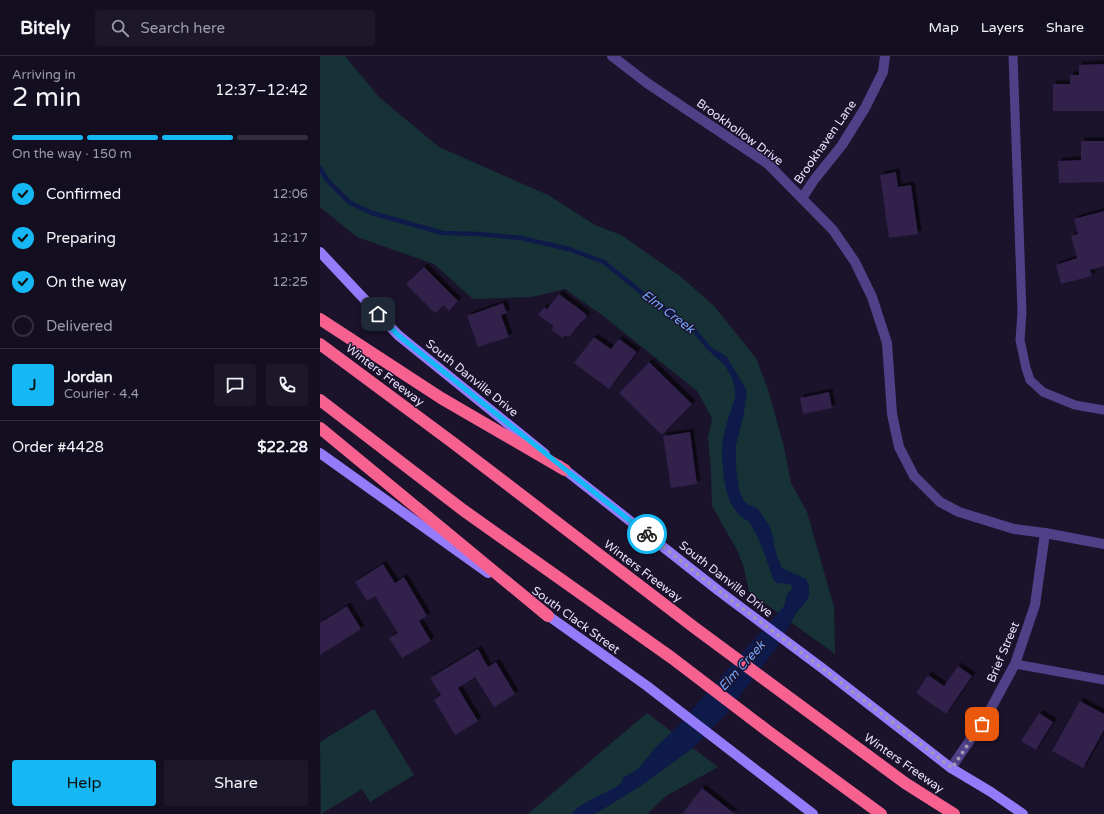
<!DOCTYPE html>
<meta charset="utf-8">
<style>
:root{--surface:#140e21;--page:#1d172a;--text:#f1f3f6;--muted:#9d9ca5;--line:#332e3f;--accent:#15b8f4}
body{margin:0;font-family:"Varela Round",sans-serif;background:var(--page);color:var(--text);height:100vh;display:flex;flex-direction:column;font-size:15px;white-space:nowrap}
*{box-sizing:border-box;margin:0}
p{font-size:13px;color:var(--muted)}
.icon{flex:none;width:22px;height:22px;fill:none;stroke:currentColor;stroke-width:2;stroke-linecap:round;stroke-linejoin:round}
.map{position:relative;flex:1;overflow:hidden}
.panel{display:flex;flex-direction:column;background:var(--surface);width:320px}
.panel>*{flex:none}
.pin{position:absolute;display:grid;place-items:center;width:34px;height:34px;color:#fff;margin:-17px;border-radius:8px;box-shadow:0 2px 6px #0006}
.courier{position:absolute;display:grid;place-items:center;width:40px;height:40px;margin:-20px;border:3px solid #15b8f4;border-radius:50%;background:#fff;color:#222;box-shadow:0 1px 5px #0007}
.headline em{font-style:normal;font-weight:600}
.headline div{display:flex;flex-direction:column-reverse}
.headline{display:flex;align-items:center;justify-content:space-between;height:68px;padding:0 12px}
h1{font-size:26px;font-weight:600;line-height:30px}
.bar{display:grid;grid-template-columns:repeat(4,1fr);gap:6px 4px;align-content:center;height:48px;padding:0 12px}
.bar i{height:5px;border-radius:3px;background:var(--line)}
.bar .active{background:var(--accent)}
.bar p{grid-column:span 4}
.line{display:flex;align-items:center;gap:10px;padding:0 12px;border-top:1px solid var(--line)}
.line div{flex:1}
.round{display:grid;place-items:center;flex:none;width:42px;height:42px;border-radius:4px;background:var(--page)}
ol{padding:0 12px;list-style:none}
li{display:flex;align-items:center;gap:12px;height:44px}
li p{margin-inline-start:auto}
li .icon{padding:4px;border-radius:50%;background:var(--accent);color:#111;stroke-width:4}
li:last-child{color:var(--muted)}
li i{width:22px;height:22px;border:2px solid var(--line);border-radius:50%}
.cta{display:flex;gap:8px;margin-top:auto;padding:8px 12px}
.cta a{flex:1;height:46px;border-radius:4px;background:var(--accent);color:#111;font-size:16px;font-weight:600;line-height:46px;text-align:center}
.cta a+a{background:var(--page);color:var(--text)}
header{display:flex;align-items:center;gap:24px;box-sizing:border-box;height:56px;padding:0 20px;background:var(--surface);border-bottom:1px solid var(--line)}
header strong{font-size:19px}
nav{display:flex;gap:22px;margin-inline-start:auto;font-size:14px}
.search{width:280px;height:36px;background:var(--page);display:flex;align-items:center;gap:10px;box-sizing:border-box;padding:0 14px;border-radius:4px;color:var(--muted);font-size:15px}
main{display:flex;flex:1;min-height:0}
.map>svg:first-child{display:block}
.green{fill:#163236}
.water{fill:#0e1a4a}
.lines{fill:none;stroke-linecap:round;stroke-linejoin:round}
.stream{stroke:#0e1a4a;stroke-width:4.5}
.building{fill:#30204c;filter:url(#shadow)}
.service{stroke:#4f4188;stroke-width:9}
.minor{stroke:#4f4188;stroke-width:10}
.secondary{stroke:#937bf9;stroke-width:10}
.motorway{stroke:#f76190;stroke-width:12}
.done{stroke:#a098b4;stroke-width:4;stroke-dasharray:0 7.2}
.route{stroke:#15b8f4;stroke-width:5}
.labels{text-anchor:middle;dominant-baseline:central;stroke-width:3;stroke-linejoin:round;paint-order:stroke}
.street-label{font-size:12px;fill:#e8dffd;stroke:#1b132c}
.water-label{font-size:13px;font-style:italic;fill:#73a4f8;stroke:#1b132c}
</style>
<header>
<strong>Bitely</strong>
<div class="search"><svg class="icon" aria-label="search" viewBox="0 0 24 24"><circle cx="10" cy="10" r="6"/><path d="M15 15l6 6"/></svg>Search here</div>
<nav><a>Map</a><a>Layers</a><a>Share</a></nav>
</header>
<main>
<section class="panel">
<div class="headline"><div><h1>2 min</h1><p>Arriving in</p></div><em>12:37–12:42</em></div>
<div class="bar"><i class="active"></i><i class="active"></i><i class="active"></i><i></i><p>On the way · 150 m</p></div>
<ol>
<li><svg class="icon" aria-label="check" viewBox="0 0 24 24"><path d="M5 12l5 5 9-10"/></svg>Confirmed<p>12:06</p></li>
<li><svg class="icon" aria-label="check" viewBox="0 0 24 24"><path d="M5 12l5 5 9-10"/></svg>Preparing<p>12:17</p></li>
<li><svg class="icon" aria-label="check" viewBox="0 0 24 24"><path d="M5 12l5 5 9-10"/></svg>On the way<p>12:25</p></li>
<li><i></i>Delivered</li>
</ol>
<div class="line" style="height:72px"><b class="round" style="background:var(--accent);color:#111">J</b><div><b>Jordan</b><p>Courier · 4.4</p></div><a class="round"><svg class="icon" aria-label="chat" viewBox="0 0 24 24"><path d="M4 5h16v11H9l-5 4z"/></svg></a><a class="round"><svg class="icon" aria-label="phone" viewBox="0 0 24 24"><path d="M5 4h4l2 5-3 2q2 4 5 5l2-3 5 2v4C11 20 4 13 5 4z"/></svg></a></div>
<div class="line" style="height:52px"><div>Order #4428</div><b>$22.28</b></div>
<div class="cta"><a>Help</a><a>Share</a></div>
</section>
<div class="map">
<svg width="784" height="758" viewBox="0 0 784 758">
<defs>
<filter id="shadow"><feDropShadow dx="3.5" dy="-3.5" stdDeviation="0" flood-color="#0009"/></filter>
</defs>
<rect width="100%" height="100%" fill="#1b132c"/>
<g class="green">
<polygon points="0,0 25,0 59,41 119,91 228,139 275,169 301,179 360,220 394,250 436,302 448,333 464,391 471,427 487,456 514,551 515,598 429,536 424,512 417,494 392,450 391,414 388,382 392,362 377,335 282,259 245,233 212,241 153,243 114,208 37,181 0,151"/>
<polygon points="54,653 94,719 50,746 42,733 1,758 0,686"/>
<polygon points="327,657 398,711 346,740 327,758 208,758"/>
</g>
<path class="water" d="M396,294L407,301L427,335L424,357L416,389V410L419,434L424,445L429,449L437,452L443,460L450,471L453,481L456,497L462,512L486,523L489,531V540L485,547L477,556L457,591L405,659L373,692L325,727L282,754L274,758H251L258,751L272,743L296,731L301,727L303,722L319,712L335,692L354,674L377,648L464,550L467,538L472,533L471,528L457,527L454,525C447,506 442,488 432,471C429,464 424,463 419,459C404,442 404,422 402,401C401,385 406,369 411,354C412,349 415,344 415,339C416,330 411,318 405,310C402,306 396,302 392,298V295Z"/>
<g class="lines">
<polyline class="stream" points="0,112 7,124 29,146 52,157 123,177 158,178 201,182 249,193 284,206 327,241 373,273 388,291 397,299"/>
</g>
<g class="building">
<polygon points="784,8 784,55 733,55 733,28 750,28 750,19 759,19 759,9"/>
<polygon points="761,85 784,85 784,126 739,127 738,105 761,104"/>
<polygon points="576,116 578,131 591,129 598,178 569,182 560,119"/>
<polygon points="784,155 784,210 770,214 772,220 741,228 736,209 757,202 751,180 758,178 754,163"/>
<polygon points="104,211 138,245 129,255 124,249 115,257 86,228"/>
<polygon points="239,238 266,258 266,259 267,260 263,265 262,265 249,281 245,279 243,282 231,274 234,270 218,259 224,251 227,253"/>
<polygon points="183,247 187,257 181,259 189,281 158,291 147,260"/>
<polygon points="274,281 291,293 299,283 317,296 289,333 254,307"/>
<polygon points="329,306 372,348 342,379 299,337"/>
<polygon points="509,336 512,352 483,358 480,342"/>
<polygon points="370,376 377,428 351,432 343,380"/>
<polygon points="63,508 75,527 84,521 107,560 99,565 111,585 82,602 69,582 78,577 55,540 47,545 35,526"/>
<polygon points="27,550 41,573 0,599 0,567"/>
<polygon points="158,593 168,611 176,606 195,638 174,651 155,621 138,632 158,665 135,679 114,644 121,639 110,622"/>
<polygon points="638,610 652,620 626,658 596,637 608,619 624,630"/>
<polygon points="760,645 784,658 784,674 763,712 732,695"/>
<polygon points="719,657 733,666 716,694 701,685"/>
<polygon points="382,732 415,758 362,758"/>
</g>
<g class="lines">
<g class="service">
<polyline points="693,0 702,256 700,284 706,312 710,324 723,336 755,349 784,354"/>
<polyline points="695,608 784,624"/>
</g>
<g class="minor">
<polyline points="292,0 327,27 448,108 513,174 535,206 552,241 567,287 572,358 579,391 594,420 620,446 639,456 694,473 725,477 784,488"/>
<polyline points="482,142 494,124 522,89 545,52 563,16 565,0"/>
<polyline points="631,712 669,656 695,608 715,549 725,477"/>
</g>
<g class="secondary">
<polyline points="0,196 78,279 225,398"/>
<polyline points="0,397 168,517"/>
<polyline points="239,409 399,535 502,612 631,712 671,736 703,758"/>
<polyline points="223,556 327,630 493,758"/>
</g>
<g class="motorway">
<polyline points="0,263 121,342 245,414"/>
<polyline points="0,288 132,386 375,572 585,727 634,758"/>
<polyline points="0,344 143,454 352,602 449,676 561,758"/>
<polyline points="0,372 228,560"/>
</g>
</g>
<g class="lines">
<polyline class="done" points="327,478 399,535 502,612 632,712 662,668"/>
<polyline class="route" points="58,258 78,279 246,414 327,478"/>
</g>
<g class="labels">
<g class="street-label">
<text transform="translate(420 76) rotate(36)">Brookhollow Drive</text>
<text transform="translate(505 86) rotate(-55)">Brookhaven Lane</text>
<text transform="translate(65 319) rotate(37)">Winters Freeway</text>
<text transform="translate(152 322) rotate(39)">South Danville Drive</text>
<text transform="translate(323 515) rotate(37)">Winters Freeway</text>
<text transform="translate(406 523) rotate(38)">South Danville Drive</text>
<text transform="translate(256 564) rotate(36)">South Clack Street</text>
<text transform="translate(683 596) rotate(-67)">Brief Street</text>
<text transform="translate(584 707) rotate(35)">Winters Freeway</text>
</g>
<g class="water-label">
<text transform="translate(348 256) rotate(37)">Elm Creek</text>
<text transform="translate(422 610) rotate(-48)">Elm Creek</text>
</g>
</g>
</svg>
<div class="pin" style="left:662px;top:668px;background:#ea580c"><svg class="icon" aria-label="bag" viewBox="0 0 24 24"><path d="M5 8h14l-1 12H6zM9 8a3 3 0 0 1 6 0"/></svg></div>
<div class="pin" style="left:58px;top:258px;background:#1f2937"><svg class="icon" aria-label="home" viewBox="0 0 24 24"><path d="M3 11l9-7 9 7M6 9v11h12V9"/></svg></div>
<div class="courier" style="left:327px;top:478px"><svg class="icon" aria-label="bike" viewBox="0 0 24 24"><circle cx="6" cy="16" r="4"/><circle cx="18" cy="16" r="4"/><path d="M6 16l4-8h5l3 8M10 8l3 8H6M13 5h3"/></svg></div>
</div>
</main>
